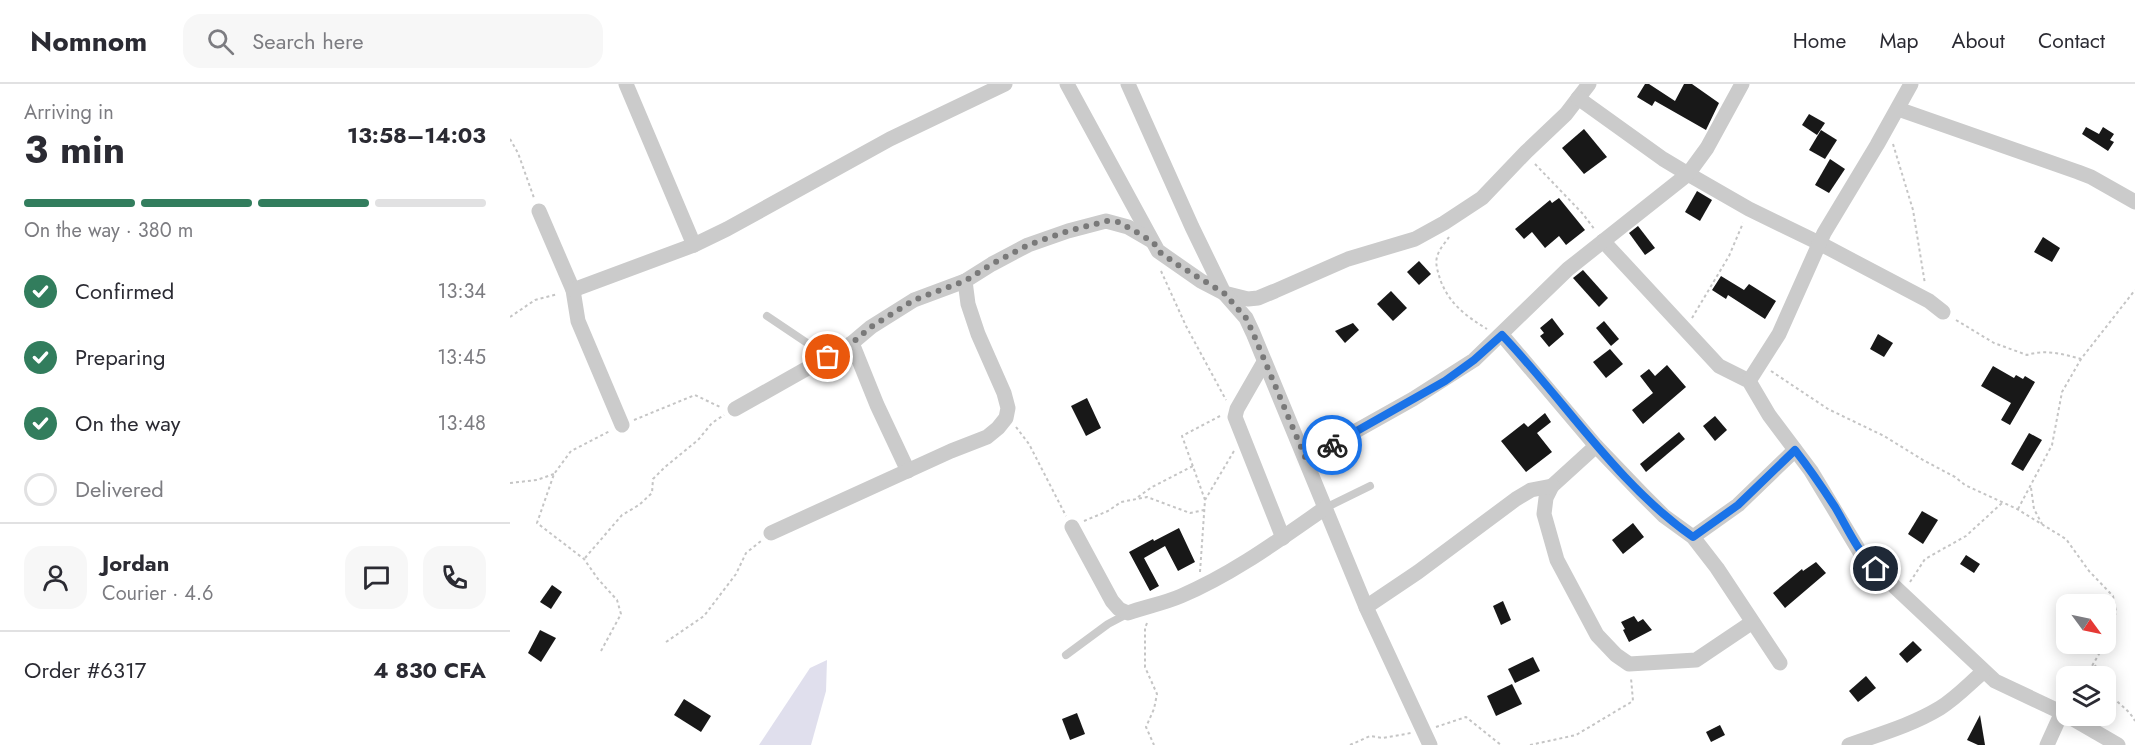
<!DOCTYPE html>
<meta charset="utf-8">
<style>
:root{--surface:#fff;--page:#f7f7f7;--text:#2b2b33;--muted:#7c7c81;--line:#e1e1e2;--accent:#327d5d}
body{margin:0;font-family:Jost,sans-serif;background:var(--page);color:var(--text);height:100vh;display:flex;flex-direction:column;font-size:22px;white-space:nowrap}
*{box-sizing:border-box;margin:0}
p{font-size:20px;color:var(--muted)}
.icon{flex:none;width:33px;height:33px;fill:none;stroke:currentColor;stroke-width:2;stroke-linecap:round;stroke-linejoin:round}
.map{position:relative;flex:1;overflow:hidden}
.details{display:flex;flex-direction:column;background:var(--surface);width:510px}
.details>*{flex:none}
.needle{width:39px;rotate:123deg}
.fabs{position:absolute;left:1546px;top:510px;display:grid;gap:12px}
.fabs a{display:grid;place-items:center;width:60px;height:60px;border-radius:12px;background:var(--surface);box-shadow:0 3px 15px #0003;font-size:30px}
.pin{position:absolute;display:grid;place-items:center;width:51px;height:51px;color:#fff;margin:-26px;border:3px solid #fff;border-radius:50%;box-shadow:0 2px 6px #0007}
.courier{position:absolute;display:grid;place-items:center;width:60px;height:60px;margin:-30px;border:4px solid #1a73e8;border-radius:50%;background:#fff;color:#222;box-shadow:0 2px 8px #0007}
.headline em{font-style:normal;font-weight:700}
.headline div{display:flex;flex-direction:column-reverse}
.headline{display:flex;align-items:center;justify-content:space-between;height:102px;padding:0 24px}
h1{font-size:39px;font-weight:700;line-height:45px}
.bar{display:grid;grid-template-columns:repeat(4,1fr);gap:9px 6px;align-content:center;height:72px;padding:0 24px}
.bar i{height:8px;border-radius:4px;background:var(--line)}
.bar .active{background:var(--accent)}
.bar p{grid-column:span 4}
.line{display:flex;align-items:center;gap:15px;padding:0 24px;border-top:2px solid var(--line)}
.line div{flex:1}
.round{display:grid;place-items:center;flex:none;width:63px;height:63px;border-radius:18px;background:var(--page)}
ol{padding:0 24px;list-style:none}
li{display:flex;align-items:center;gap:18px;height:66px}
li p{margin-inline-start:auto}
li .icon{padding:6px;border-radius:50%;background:var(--accent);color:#fff;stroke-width:4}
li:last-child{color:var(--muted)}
li i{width:33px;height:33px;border:3px solid var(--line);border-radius:50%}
header{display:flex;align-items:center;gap:36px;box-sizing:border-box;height:84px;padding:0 30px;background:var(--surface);border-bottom:2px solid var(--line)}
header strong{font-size:28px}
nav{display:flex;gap:33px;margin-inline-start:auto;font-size:21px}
.search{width:420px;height:54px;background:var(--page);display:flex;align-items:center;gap:15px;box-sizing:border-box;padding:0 21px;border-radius:18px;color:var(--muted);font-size:22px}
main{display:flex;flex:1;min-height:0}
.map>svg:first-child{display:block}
.green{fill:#e0dfed}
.building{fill:#181818}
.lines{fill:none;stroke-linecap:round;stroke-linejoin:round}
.path{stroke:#c5c5c5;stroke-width:2;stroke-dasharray:3 3;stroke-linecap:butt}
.lane{stroke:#cbcbcb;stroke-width:8}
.street{stroke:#cbcbcb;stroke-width:15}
.done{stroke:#797979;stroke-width:6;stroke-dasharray:0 10.8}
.route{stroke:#1a73e8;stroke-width:8}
</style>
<header>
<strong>Nomnom</strong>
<div class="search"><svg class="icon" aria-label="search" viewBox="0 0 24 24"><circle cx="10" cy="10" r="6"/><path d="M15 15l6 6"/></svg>Search here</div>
<nav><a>Home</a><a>Map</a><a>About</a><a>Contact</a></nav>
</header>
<main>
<section class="details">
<div class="headline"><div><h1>3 min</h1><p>Arriving in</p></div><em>13:58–14:03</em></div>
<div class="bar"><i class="active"></i><i class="active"></i><i class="active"></i><i></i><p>On the way · 380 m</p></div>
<ol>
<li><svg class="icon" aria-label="check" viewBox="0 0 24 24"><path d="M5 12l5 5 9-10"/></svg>Confirmed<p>13:34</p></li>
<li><svg class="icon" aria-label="check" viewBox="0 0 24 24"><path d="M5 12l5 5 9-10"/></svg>Preparing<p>13:45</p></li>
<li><svg class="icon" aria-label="check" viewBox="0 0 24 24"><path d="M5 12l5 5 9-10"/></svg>On the way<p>13:48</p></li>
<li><i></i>Delivered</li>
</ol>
<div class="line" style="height:108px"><a class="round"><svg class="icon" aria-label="person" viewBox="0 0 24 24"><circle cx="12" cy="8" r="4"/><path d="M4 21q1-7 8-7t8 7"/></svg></a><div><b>Jordan</b><p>Courier · 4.6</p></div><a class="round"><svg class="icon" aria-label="chat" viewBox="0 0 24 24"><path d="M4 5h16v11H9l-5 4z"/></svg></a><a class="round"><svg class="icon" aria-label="phone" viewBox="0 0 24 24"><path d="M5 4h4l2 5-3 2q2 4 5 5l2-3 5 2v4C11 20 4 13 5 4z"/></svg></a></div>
<div class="line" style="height:78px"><div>Order #6317</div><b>4 830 CFA</b></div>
</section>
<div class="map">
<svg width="1625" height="661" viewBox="0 0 1625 661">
<rect width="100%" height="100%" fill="#fff"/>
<polygon class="green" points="317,576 316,607 301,661 249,661 300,584"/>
<g class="building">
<polygon points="1135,0 1139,0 1165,17 1174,0 1182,0 1209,19 1196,46 1145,17 1142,22 1127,13"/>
<polygon points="1299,30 1315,39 1307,51 1292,41"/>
<polygon points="1576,43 1589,50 1593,43 1604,50 1600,56 1604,58 1598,67 1572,50"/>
<polygon points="1074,45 1097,73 1074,90 1052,64"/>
<polygon points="1311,46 1327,56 1315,75 1299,66"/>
<polygon points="1320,75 1335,85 1319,109 1305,101"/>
<polygon points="1187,107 1202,116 1190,137 1175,128"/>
<polygon points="1049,114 1075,146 1056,161 1049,152 1035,164 1022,148 1014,155 1005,145 1040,116 1042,119"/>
<polygon points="1128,142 1145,164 1135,171 1119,149"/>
<polygon points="1533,153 1550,164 1542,178 1524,168"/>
<polygon points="909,177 921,190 909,201 897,188"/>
<polygon points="1073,186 1098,214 1089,223 1063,194"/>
<polygon points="1211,192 1234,206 1239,200 1266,217 1255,235 1218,211 1216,215 1202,206"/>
<polygon points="881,207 897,224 883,237 867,220"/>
<polygon points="1042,234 1054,250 1039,263 1030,252 1034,249 1030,244"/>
<polygon points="1094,237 1109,255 1101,262 1086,244"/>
<polygon points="843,239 849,246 835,259 825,247"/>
<polygon points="1368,250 1383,259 1374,273 1360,265"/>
<polygon points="1100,265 1113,280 1096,294 1083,278"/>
<polygon points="1157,281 1176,303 1133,340 1122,326 1143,309 1130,292 1139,285 1145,292"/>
<polygon points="1483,282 1504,294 1506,291 1513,295 1515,292 1525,298 1500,341 1491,336 1501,319 1471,302"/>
<polygon points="577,314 591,344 576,352 561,322"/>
<polygon points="1035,329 1041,338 1027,349 1042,368 1016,388 991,357 1014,339 1018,343"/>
<polygon points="1205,332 1217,346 1205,357 1193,342"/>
<polygon points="1169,348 1175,355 1136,388 1130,380"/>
<polygon points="1519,349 1532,356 1513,387 1501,380"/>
<polygon points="1412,427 1428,436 1413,460 1398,450"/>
<polygon points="1123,439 1134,453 1113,470 1102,456"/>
<polygon points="669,444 685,478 668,487 655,462 634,474 649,502 640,507 619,468 643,455 644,457"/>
<polygon points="1456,471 1470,480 1464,489 1450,480"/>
<polygon points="1306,478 1316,489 1275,524 1263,509 1292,485 1293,487"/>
<polygon points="42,501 52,508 41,525 30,518"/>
<polygon points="993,517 1001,536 991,541 983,522"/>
<polygon points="1124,532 1128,538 1133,535 1142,546 1119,558 1113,546 1115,545 1111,538"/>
<polygon points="30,546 46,554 31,578 18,569"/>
<polygon points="1403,557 1412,566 1397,579 1389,570"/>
<polygon points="1023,573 1030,587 1005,599 998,585"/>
<polygon points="1356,592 1366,604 1348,618 1339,607"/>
<polygon points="1002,600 1012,620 986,632 977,612"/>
<polygon points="174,615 201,632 191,648 164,631"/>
<polygon points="567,629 575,650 560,656 552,635"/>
<polygon points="1470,631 1475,661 1468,661 1457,656"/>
<polygon points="1210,641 1215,651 1201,658 1196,648"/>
</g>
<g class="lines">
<g class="path">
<polyline points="0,55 8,69 24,114"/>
<polyline points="1383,60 1403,126 1415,200"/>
<polyline points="1025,80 1073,130 1085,146"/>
<path d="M939,153C935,159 929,165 927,173C925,180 928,188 930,195C939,220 956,232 977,245"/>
<polyline points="651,187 676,242 716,316"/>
<polyline points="0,233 25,216 48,210"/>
<polyline points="1182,234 1219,172 1233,139"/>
<path d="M1446,236L1484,259L1517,271C1535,265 1553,270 1571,275"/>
<polyline points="1261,287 1318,325 1374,352 1413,376 1445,393 1455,401 1507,425 1556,455 1579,487 1603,512 1606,528 1596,558"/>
<polyline points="124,336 185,311 210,323"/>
<polyline points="506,343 519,360 556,432"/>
<polyline points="0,399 27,396 44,390"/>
<polyline points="1521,404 1524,425 1532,440"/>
<polyline points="628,413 642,403 683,382"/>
<polyline points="695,416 672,352 710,332"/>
<polyline points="1508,425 1542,361 1552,308 1571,275 1625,206"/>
<polyline points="574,437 598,427 611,418 637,413 680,429 694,426"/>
<polyline points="75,474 112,431 129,421 142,409 143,395 155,383 188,356 202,339 214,331"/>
<polyline points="690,488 695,416 724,367"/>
<polyline points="1400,498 1415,475 1456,452 1492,419"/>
<polyline points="637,539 635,544 635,583 647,610 644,625 636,643 644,661"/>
<polyline points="156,558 194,532 226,490 236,469 251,457"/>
<polyline points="91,567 111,530 107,516 88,495 74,475 27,439 44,390 61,367 100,347"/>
<polyline points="1585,581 1590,592"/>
<polyline points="1576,592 1595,560"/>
<path d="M1596,604C1603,618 1617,622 1625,637"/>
<polyline points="926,643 956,633 991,661"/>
<polyline points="840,661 860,652 873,654 901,649"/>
<polyline points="1020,661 1066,651 1123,617 1121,594"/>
</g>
<g class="lane">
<polyline points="257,232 318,273"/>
<polyline points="815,424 860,402"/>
<polyline points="556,571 598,540 617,530"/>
</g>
<g class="street">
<polyline points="116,0 184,161"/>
<polyline points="557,0 648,167 691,197 714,209 738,215 748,214 765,207 838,175 905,155 934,139 972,114 1016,68 1056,30 1079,0"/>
<polyline points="618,0 682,143 714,209 736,234 743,249 856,523 920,661"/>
<polyline points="1068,14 1153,75 1178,90 1239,125 1309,159 1419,217 1433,228"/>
<polyline points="1388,25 1568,88 1581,93 1625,118"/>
<polyline points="29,127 63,206 68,237 112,341"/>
<polyline points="1093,157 1209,282 1239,297 1259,331 1301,387 1353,473 1485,597 1557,631"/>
<polyline points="63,206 184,161 217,145 380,55 495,0"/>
<polyline points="992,251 1086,362 1132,410 1154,432 1183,453 1207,484 1270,579"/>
<polyline points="342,259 367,321 398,387"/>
<polyline points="754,278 727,325 725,333 773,454"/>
<polyline points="1239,297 1269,250 1314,149 1367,61 1401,0"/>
<polyline points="225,325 342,259 361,243 404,216 455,197 482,180 518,161 558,147 596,137 618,143 642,157"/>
<polyline points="1086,362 1042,402 1036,414 1034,430 1047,476 1087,551 1106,571 1119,580 1186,576 1241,539"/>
<polyline points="796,375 903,315 964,276 1058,185 1178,90 1197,64 1232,0"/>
<path d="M562,443L602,517L609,525L618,529C635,523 655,519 671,512C723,490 769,456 815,424"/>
<polyline points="261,449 441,367 477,353 488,344 496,334 498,324 494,309 468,250 458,220 455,197"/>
<polyline points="1183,453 1228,421 1285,366"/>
<polyline points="856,523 908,488 1006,415 1021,406 1042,402"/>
<polyline points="1558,632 1608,661"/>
<path d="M1339,661C1370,650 1402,641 1430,624C1446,614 1459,600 1473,588"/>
<polyline points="1537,661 1552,628"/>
</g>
</g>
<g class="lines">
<polyline class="done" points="318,273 342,259 361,243 404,216 455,197 482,180 518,161 558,147 597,137 608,138 630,150 644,159 648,167 668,181 714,209 736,234 743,249 796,375 822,361"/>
<path class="route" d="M822,361L935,297L964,276L992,251C1056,318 1107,400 1183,453L1228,421L1285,366C1299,384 1312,403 1325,423C1338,445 1347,467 1366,485"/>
</g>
</svg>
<div class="fabs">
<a><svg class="needle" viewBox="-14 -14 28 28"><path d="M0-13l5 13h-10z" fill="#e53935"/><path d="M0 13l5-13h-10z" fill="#7c7c81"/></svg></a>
<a><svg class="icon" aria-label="layers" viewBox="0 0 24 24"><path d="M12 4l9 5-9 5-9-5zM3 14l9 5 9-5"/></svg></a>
</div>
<div class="pin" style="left:318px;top:273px;background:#ea580c"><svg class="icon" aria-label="bag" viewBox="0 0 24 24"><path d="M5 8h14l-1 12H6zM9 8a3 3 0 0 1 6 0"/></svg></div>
<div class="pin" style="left:1366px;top:485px;background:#1f2937"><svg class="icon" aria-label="home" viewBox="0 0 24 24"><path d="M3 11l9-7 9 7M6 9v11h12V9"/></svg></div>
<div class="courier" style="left:822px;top:361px"><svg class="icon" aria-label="bike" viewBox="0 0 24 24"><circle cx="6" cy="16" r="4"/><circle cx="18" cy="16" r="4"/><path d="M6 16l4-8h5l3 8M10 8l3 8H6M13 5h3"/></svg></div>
</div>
</main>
